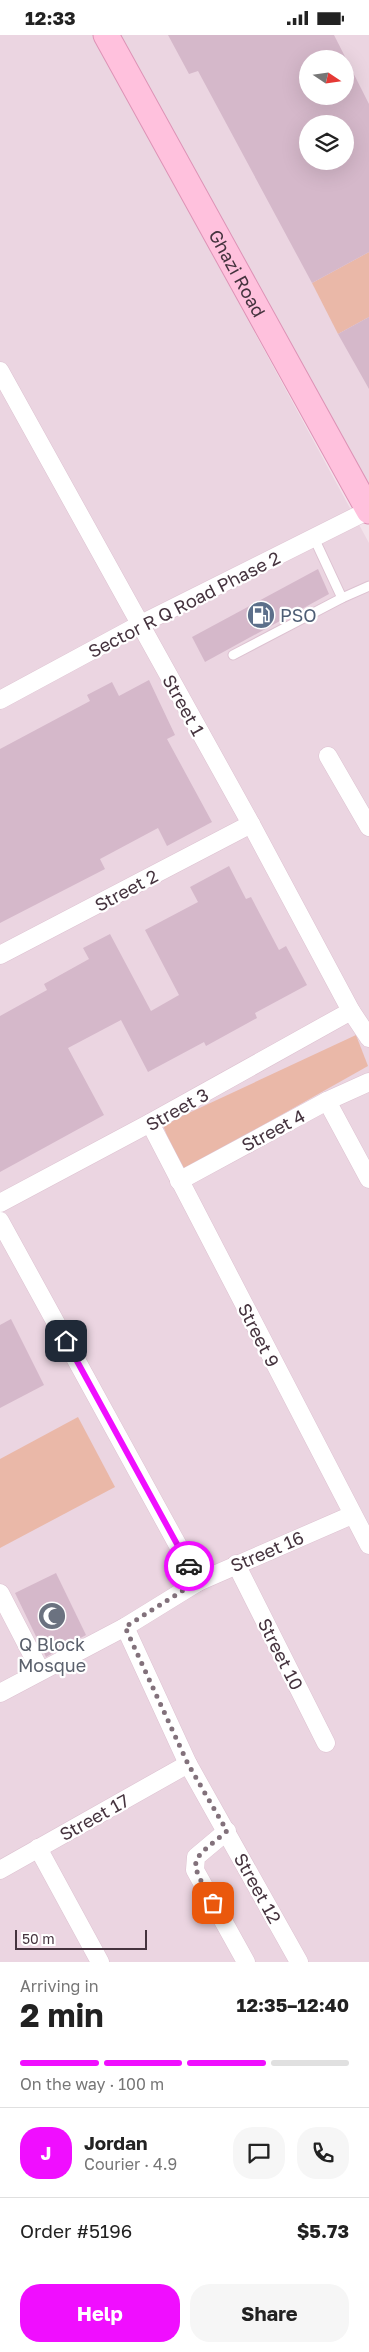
<!DOCTYPE html>
<meta charset="utf-8">
<style>
:root{--surface:#fff;--page:#f6f6f6;--text:#222;--muted:#767676;--line:#e0e0e0;--accent:#f00eff}
body{margin:0;font-family:"Golos Text",sans-serif;background:var(--page);color:var(--text);height:100vh;display:flex;flex-direction:column;font-size:19px;white-space:nowrap}
*{box-sizing:border-box;margin:0}
p{font-size:16px;color:var(--muted)}
.icon{flex:none;width:28px;height:28px;fill:none;stroke:currentColor;stroke-width:2;stroke-linecap:round;stroke-linejoin:round}
.map{position:relative;height:1927px;overflow:hidden}
.panel{display:flex;flex-direction:column;background:var(--surface);flex:1}
.panel>*{flex:none}
.needle{width:32px;rotate:103deg}
.tools{position:absolute;left:299px;top:15px;display:grid;gap:10px}
.tools a{display:grid;place-items:center;width:55px;height:55px;border-radius:50%;background:var(--surface);box-shadow:0 5px 20px #0002;font-size:25px}
.scale{position:absolute;left:15px;bottom:12px;width:132px;box-sizing:border-box;padding-left:5px;border:2px solid #45333e;border-top:0;font-size:14px;line-height:18px;white-space:nowrap;color:#45333e;-webkit-text-stroke:4px #fff;paint-order:stroke}
.pin{position:absolute;display:grid;place-items:center;width:42px;height:42px;color:#fff;margin:-21px;border-radius:10px;box-shadow:0 2px 8px #0006}
.courier{position:absolute;display:grid;place-items:center;width:50px;height:50px;margin:-25px;border:4px solid #f00eff;border-radius:50%;background:#fff;color:#222;box-shadow:0 1px 6px #0007}
.head em{font-style:normal;font-weight:700}
.head div{display:flex;flex-direction:column-reverse}
.head{display:flex;align-items:center;justify-content:space-between;height:85px;padding:0 20px}
h1{font-size:32px;font-weight:700;line-height:38px}
.bar{display:grid;grid-template-columns:repeat(4,1fr);gap:8px 5px;align-content:center;height:60px;padding:0 20px}
.bar i{height:6px;border-radius:4px;background:var(--line)}
.bar .selected{background:var(--accent)}
.bar p{grid-column:span 4}
.line{display:flex;align-items:center;gap:12px;padding:0 20px;border-top:1px solid var(--line)}
.line div{flex:1}
.round{display:grid;place-items:center;flex:none;width:52px;height:52px;border-radius:20px;background:var(--page)}
.button{display:flex;gap:10px;margin-top:auto;padding:10px 20px}
.button a{flex:1;height:58px;border-radius:20px;background:var(--accent);color:#fff;font-size:20px;font-weight:700;line-height:58px;text-align:center}
.button a+a{background:var(--page);color:var(--text)}
.status{display:flex;justify-content:space-between;align-items:center;height:35px;padding:0 25px;background:var(--surface);direction:ltr}
.status svg{height:14px;fill:currentColor}
.map>svg:first-child{display:block}
.residential{fill:#ebd5e1;fill-rule:evenodd}
.green{fill:#eab8a8}
.building{fill:#d5b8ca;fill-rule:evenodd}
.lines{fill:none;stroke-linecap:round;stroke-linejoin:round}
.service-casing{stroke:#ddc2d1;stroke-width:11}
.minor-casing{stroke:#ddc2d1;stroke-width:19}
.secondary-casing{stroke:#dd93b6;stroke-width:27}
.service{stroke:#fff;stroke-width:9}
.minor{stroke:#fff;stroke-width:18}
.secondary{stroke:#ffc1dd;stroke-width:25}
.done{stroke:#82717b;stroke-width:5;stroke-dasharray:0 9}
.route{stroke:#f00eff;stroke-width:6}
.labels{text-anchor:middle;dominant-baseline:central;stroke-width:4.5;stroke-linejoin:round;paint-order:stroke}
.street-label{font-size:18px;fill:#45333e;stroke:#fff}
.service-label{font-size:18px;fill:#4e5e75;stroke:#fff;text-anchor:start}
.worship-label{font-size:18px;fill:#5b616d;stroke:#fff}
</style>
<div class="status"><b>12:33</b><svg viewBox="0 0 49 12"><path d="M0 12V9h3v3zM5 12V6h3v6zM10 12V3h3v9zM15 12V0h3v12zM26 1h20v11H26zM47 4h2v5h-2z"/></svg></div>
<div class="map">
<svg width="369" height="1927" viewBox="0 0 369 1927">
<rect width="100%" height="100%" fill="#f3e3eb"/>
<g class="residential">
<polygon points="0,0 93,0 369,508 369,1927 0,1927"/>
<path d="M117,0H369V456ZM308,24H345V61H308ZM308,89H345V126H308Z"/>
</g>
<g class="green">
<polygon points="369,217 369,282 338,299 312,248"/>
<polygon points="356,1000 368,1031 180,1137 163,1090"/>
<polygon points="78,1382 115,1452 0,1513 0,1424"/>
</g>
<g class="building">
<path d="M168,0H334L369,69V217L312,248L198,36L189,39ZM308,24H345V61H308ZM308,89H345V126H308Z"/>
<polygon points="369,282 369,354 338,299"/>
<polygon points="318,534 329,559 205,627 192,602"/>
<polygon points="149,645 175,700 167,704 212,787 167,811 158,793 100,824 105,834 0,888 0,714 90,666 87,660 112,647 119,661"/>
<polygon points="229,831 246,864 251,862 279,915 286,911 307,950 255,978 257,983 206,1011 204,1007 148,1037 121,985 68,1013 104,1080 0,1137 0,981 47,955 44,949 89,924 83,913 110,899 151,976 179,960 145,895 198,867 190,852"/>
<polygon points="11,1284 44,1350 0,1373 0,1290"/>
<polygon points="56,1538 86,1600 46,1622 15,1558"/>
</g>
<g class="lines">
<defs>
<g id="service">
<polyline points="314,503 342,563 369,551"/>
<polyline points="233,620 342,563"/>
</g>
<g id="minor">
<polyline points="0,336 251,789 351,976 369,1003"/>
<polyline points="0,665 139,590 369,475"/>
<polyline points="328,721 369,792"/>
<polyline points="0,920 251,789"/>
<polyline points="327,1066 369,1144"/>
<polyline points="150,1088 369,1510"/>
<polyline points="179,1146 327,1066 369,1047"/>
<polyline points="0,1168 150,1088 351,976"/>
<polyline points="0,1186 198,1547"/>
<polyline points="236,1529 326,1708"/>
<polyline points="0,1558 40,1635"/>
<polyline points="125,1592 188,1729 299,1927"/>
<polyline points="0,1658 125,1592 198,1547 352,1480"/>
<polyline points="227,1796 196,1822 195,1835 246,1927"/>
<polyline points="38,1813 100,1927"/>
<polyline points="0,1835 188,1729"/>
</g>
<g id="secondary">
<path id="s1" d="M106,0L369,476"/>
</g>
</defs>
<use href="#service" class="service-casing"/>
<use href="#minor" class="minor-casing"/>
<use href="#secondary" class="secondary-casing"/>
<use href="#service" class="service"/>
<use href="#minor" class="minor"/>
<use href="#secondary" class="secondary"/>
</g>
<g class="lines">
<path class="done" d="M189,1531L198,1546L125,1592L188,1729L227,1796C188,1829 188,1822 213,1868"/>
<polyline class="route" points="66,1306 189,1531"/>
</g>
<defs>
<symbol id="fuel-disc" viewBox="-11 -11 22 22"><circle r="9.5" fill="#5c6f8a" stroke="#fff"/><path d="M-5.5-6h7V0h2V4h1.3V-2.5L3-4.5l.8-.8L6-3V5H2.5V1h-1V6h-7ZM-4.2-4.7v3.2H.2V-4.7Z" fill="#fff"/></symbol>
<symbol id="mosque-disc" viewBox="-11 -11 22 22"><circle r="9.5" fill="#6b7280" stroke="#fff"/><path d="M3.5-4.9A6 6 0 1 0 3.5 4.9A5 5 0 1 1 3.5-4.9Z" fill="#fff"/></symbol>
</defs>
<g fill-rule="evenodd">
<use href="#fuel-disc" x="245" y="564" width="32" height="32"/>
<use href="#mosque-disc" x="36" y="1565" width="32" height="32"/>
</g>
<g class="labels">
<g class="street-label">
<text stroke="none"><textPath href="#s1" startOffset="272">Ghazi Road</textPath></text>
<text transform="translate(184 569) rotate(-27)">Sector R Q Road Phase 2</text>
<text transform="translate(184 670) rotate(61)">Street 1</text>
<text transform="translate(126 855) rotate(-28)">Street 2</text>
<text transform="translate(177 1074) rotate(-29)">Street 3</text>
<text transform="translate(273 1095) rotate(-28)">Street 4</text>
<text transform="translate(259 1300) rotate(63)">Street 9</text>
<text transform="translate(267 1516) rotate(-23)">Street 16</text>
<text transform="translate(281 1619) rotate(63)">Street 10</text>
<text transform="translate(94 1782) rotate(-29)">Street 17</text>
<text transform="translate(258 1853) rotate(61)">Street 12</text>
</g>
<g class="service-label">
<text x="280" y="580">PSO</text>
</g>
<g class="worship-label">
<text x="52" y="1609">Q Block<tspan x="52" dy="21">Mosque</tspan></text>
</g>
</g>
</svg>
<div class="tools">
<a><svg class="needle" viewBox="-14 -14 28 28"><path d="M0-13l5 13h-10z" fill="#e53935"/><path d="M0 13l5-13h-10z" fill="#767676"/></svg></a>
<a><svg class="icon" aria-label="layers" viewBox="0 0 24 24"><path d="M12 4l9 5-9 5-9-5zM3 14l9 5 9-5"/></svg></a>
</div>
<div class="scale">50 m</div>
<div class="pin" style="left:213px;top:1868px;background:#ea580c"><svg class="icon" aria-label="bag" viewBox="0 0 24 24"><path d="M5 8h14l-1 12H6zM9 8a3 3 0 0 1 6 0"/></svg></div>
<div class="pin" style="left:66px;top:1306px;background:#1f2937"><svg class="icon" aria-label="home" viewBox="0 0 24 24"><path d="M3 11l9-7 9 7M6 9v11h12V9"/></svg></div>
<div class="courier" style="left:189px;top:1531px"><svg class="icon" aria-label="car" viewBox="0 0 24 24"><path d="M5 17H2v-5l4-1 3-4h7l3 4 3 1v5h-3M9 17h6M6 11h13"/><circle cx="7" cy="17" r="2"/><circle cx="17" cy="17" r="2"/></svg></div>
</div>
<section class="panel">
<div class="head"><div><h1>2 min</h1><p>Arriving in</p></div><em>12:35–12:40</em></div>
<div class="bar"><i class="selected"></i><i class="selected"></i><i class="selected"></i><i></i><p>On the way · 100 m</p></div>
<div class="line" style="height:90px"><b class="round" style="background:var(--accent);color:#fff">J</b><div><b>Jordan</b><p>Courier · 4.9</p></div><a class="round"><svg class="icon" aria-label="chat" viewBox="0 0 24 24"><path d="M4 5h16v11H9l-5 4z"/></svg></a><a class="round"><svg class="icon" aria-label="phone" viewBox="0 0 24 24"><path d="M5 4h4l2 5-3 2q2 4 5 5l2-3 5 2v4C11 20 4 13 5 4z"/></svg></a></div>
<div class="line" style="height:65px"><div>Order #5196</div><b>$5.73</b></div>
<div class="button"><a>Help</a><a>Share</a></div>
</section>
